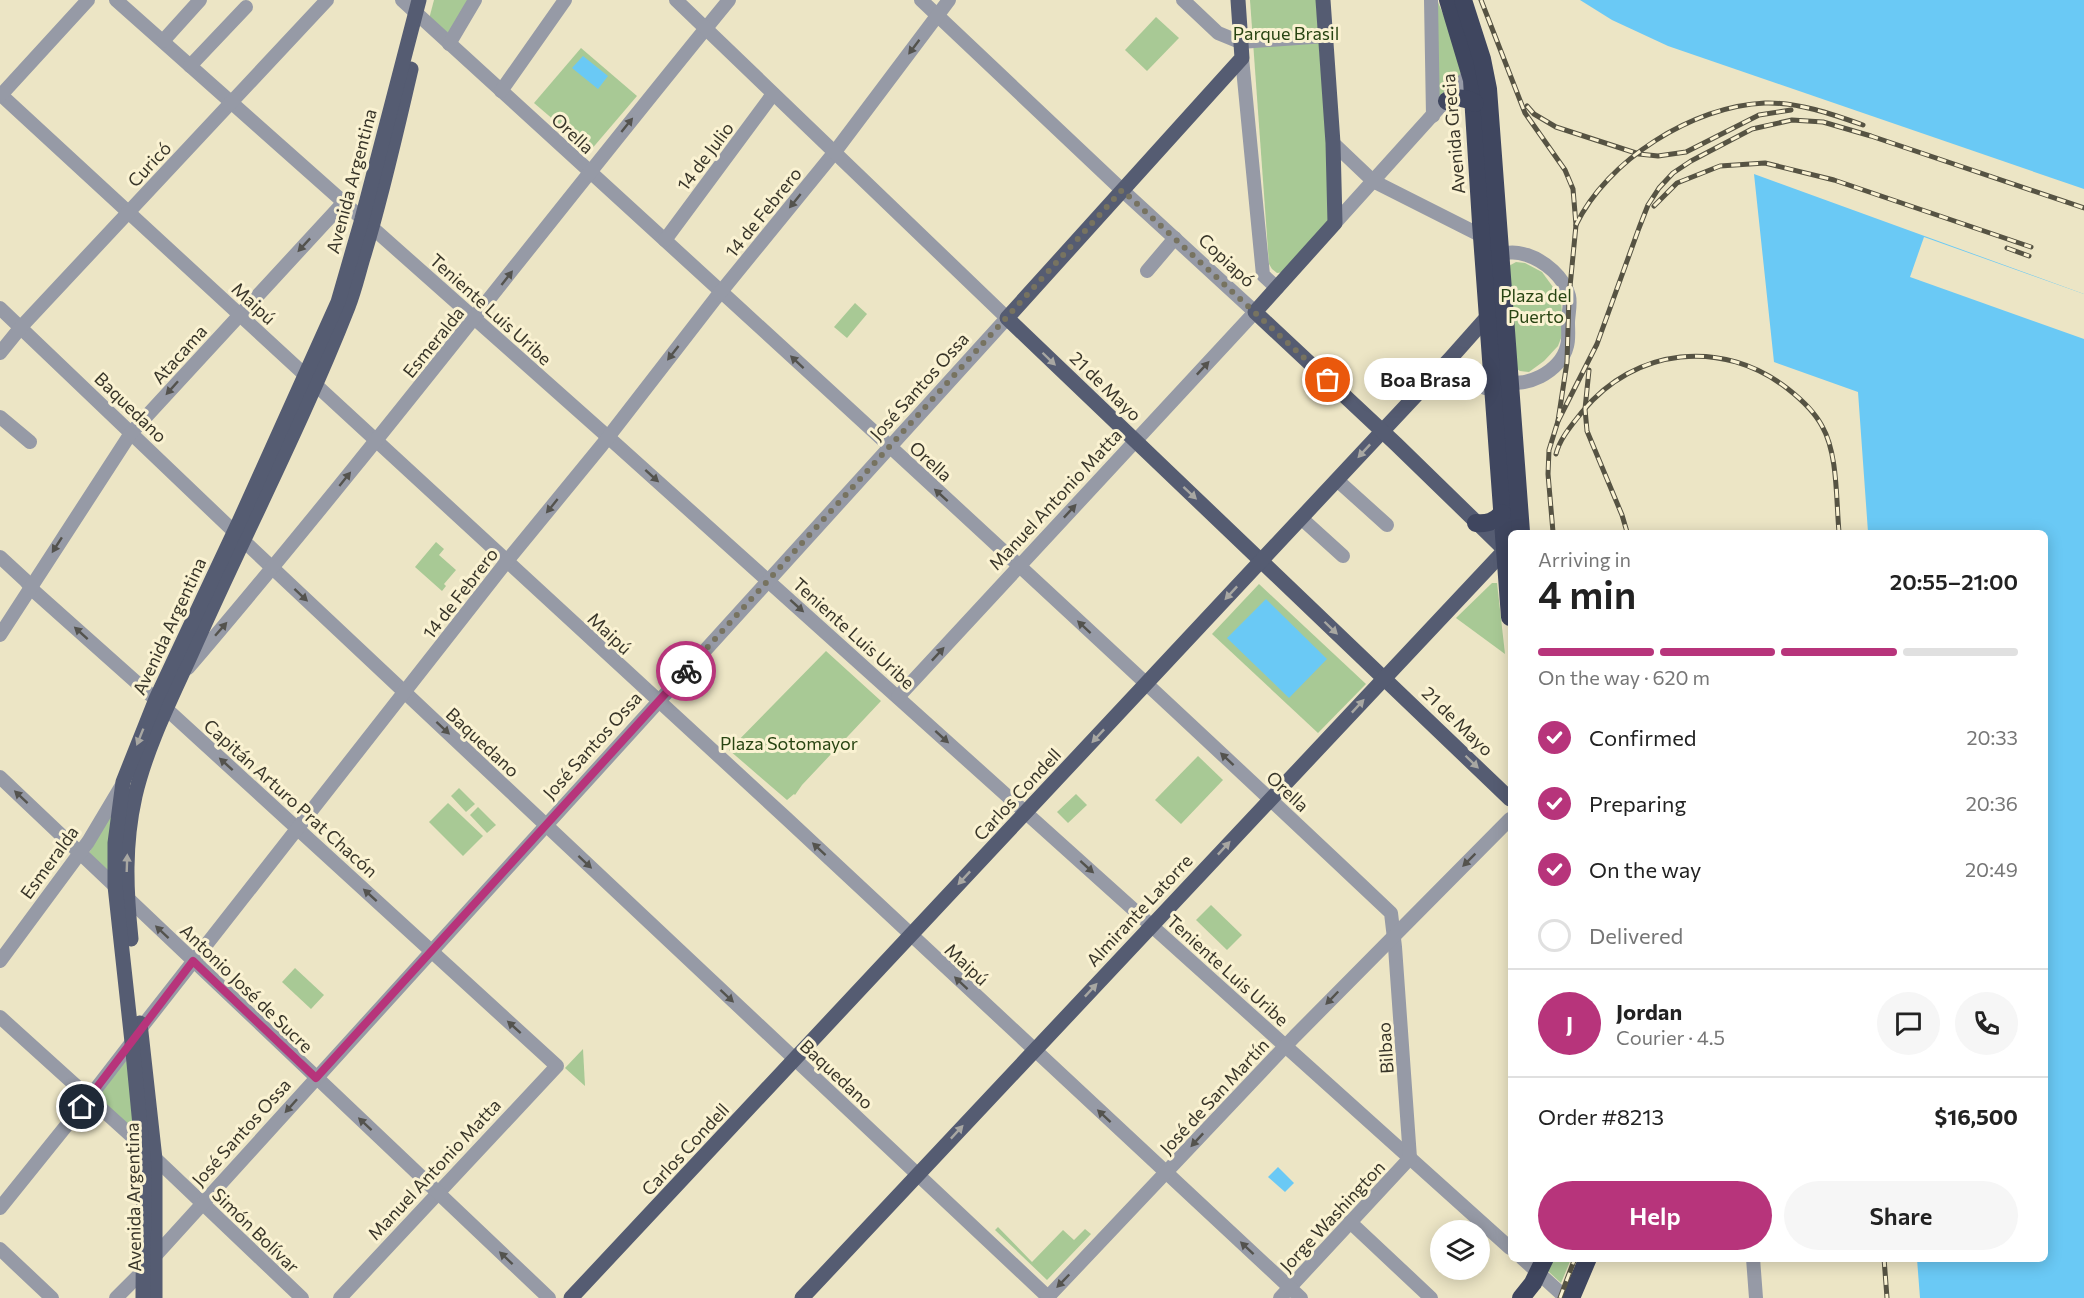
<!DOCTYPE html>
<meta charset="utf-8">
<style>
:root{--surface:#fff;--page:#f6f6f6;--text:#222;--muted:#767676;--line:#e0e0e0;--accent:#b7347b}
body{margin:0;font-family:Commissioner,sans-serif;background:var(--page);color:var(--text);height:100vh;display:flex;flex-direction:column;font-size:22px;white-space:nowrap}
*{box-sizing:border-box;margin:0}
p{font-size:20px;color:var(--muted)}
.icon{flex:none;width:33px;height:33px;fill:none;stroke:currentColor;stroke-width:2;stroke-linecap:round;stroke-linejoin:round}
.map{position:relative;flex:1;overflow:hidden}
.side{position:absolute;left:1508px;top:530px;width:540px;height:732px;display:flex;flex-direction:column;background:var(--surface);border-radius:9px;box-shadow:0 3px 15px #0003}
.side>*{flex:none}
.buttons{position:absolute;left:1430px;top:1220px;display:grid;gap:12px}
.buttons a{display:grid;place-items:center;width:60px;height:60px;border-radius:50%;background:var(--surface);box-shadow:0 3px 15px #0003;font-size:30px}
.pin{position:absolute;display:grid;place-items:center;width:51px;height:51px;color:#fff;margin:-26px;border:3px solid #fff;border-radius:50%;box-shadow:0 2px 6px #0007}
.courier{position:absolute;display:grid;place-items:center;width:60px;height:60px;margin:-30px;border:4px solid #b7347b;border-radius:50%;background:#fff;color:#222;box-shadow:0 2px 8px #0007}
.bubble{position:absolute;height:42px;border-radius:21px;background:var(--surface);box-shadow:0 3px 15px #0003;font-size:20px;font-weight:600;line-height:42px;text-align:center}
.head em{font-style:normal;font-weight:600}
.head div{display:flex;flex-direction:column-reverse}
.head{display:flex;align-items:center;justify-content:space-between;height:102px;padding:0 30px}
h1{font-size:39px;font-weight:600;line-height:45px}
.bar{display:grid;grid-template-columns:repeat(4,1fr);gap:9px 6px;align-content:center;height:72px;padding:0 30px}
.bar i{height:8px;border-radius:4px;background:var(--line)}
.bar .current{background:var(--accent)}
.bar p{grid-column:span 4}
.line{display:flex;align-items:center;gap:15px;padding:0 30px;border-top:2px solid var(--line)}
.line div{flex:1}
.round{display:grid;place-items:center;flex:none;width:63px;height:63px;border-radius:32px;background:var(--page)}
ol{padding:0 30px;list-style:none}
li{display:flex;align-items:center;gap:18px;height:66px}
li p{margin-inline-start:auto}
li .icon{padding:6px;border-radius:50%;background:var(--accent);color:#fff;stroke-width:4}
li:last-child{color:var(--muted)}
li i{width:33px;height:33px;border:3px solid var(--line);border-radius:50%}
.action{display:flex;gap:12px;margin-top:auto;padding:12px 30px}
.action a{flex:1;height:69px;border-radius:36px;background:var(--accent);color:#fff;font-size:24px;font-weight:600;line-height:69px;text-align:center}
.action a+a{background:var(--page);color:var(--text)}
.map>svg:first-child{display:block}
.green{fill:#a8c995}
.water{fill:#6ac9f5}
.pier{fill:#ece5c5}
.lines{fill:none;stroke-linecap:round;stroke-linejoin:round}
.minor{stroke:#969aa6;stroke-width:14}
.major{stroke:#555c72;stroke-width:15}
.highway{stroke:#3f465f;stroke-width:18}
.rail-casing{stroke:#565343;stroke-width:5}
.rail{stroke:#faf2d2;stroke-width:3;stroke-dasharray:9;stroke-linecap:butt}
.oneway{fill:#54534e}
.oneway2{fill:#a8a7a2}
.done{stroke:#777360;stroke-width:6;stroke-dasharray:0 10.8}
.route{stroke:#b7347b;stroke-width:8}
.labels{text-anchor:middle;dominant-baseline:central;stroke-width:6;stroke-linejoin:round;paint-order:stroke}
.park-label{font-size:18px;fill:#284412;stroke:#faf2d2}
.street-label{font-size:18px;fill:#383529;stroke:#faf2d2}
</style>
<div class="map">
<svg width="2084" height="1298" viewBox="0 0 2084 1298">
<rect width="100%" height="100%" fill="#ece5c5"/>
<g class="green">
<polygon points="434,0 470,0 448,33 429,19"/>
<polygon points="1250,0 1316,0 1332,222 1285,272 1277,273 1272,269 1269,264"/>
<polygon points="1437,0 1467,70 1438,101"/>
<polygon points="1156,17 1179,38 1147,71 1125,50"/>
<polygon points="581,48 637,96 590,151 534,103"/>
<polygon points="1516,262 1525,263 1542,272 1561,298 1563,333 1558,346 1544,361 1529,372 1520,371 1515,368 1507,267"/>
<polygon points="855,303 867,314 847,338 834,327"/>
<polygon points="436,542 444,549 439,555 456,570 444,584 446,586 442,591 415,567"/>
<polygon points="1492,583 1497,583 1505,654 1456,618"/>
<polygon points="1259,584 1366,684 1318,733 1212,634"/>
<polygon points="826,651 881,701 802,785 795,795 794,794 787,800 729,750"/>
<polygon points="1198,756 1223,780 1181,824 1155,800"/>
<polygon points="459,788 475,804 466,812 451,796"/>
<polygon points="1076,794 1087,805 1068,823 1057,812"/>
<polygon points="448,803 483,836 463,856 429,822"/>
<polygon points="478,807 496,825 487,833 470,815"/>
<polygon points="112,811 111,875 88,855"/>
<polygon points="1211,905 1242,935 1227,950 1196,920"/>
<polygon points="295,968 324,995 311,1009 282,982"/>
<polygon points="132,1042 142,1146 89,1097"/>
<polygon points="583,1049 585,1086 565,1068"/>
<polygon points="998,1227 1032,1262 1063,1230 1074,1240 1085,1229 1091,1234 1047,1280 995,1230"/>
<polygon points="1551,1259 1571,1259 1561,1283 1548,1271"/>
</g>
<g class="water">
<polygon points="1580,0 2084,0 2084,189 1668,46 1612,20"/>
<polygon points="583,56 608,76 598,89 572,68"/>
<polygon points="1754,174 2084,294 2084,1298 1920,1298 1917,1259 2044,1258 2044,532 1868,532 1858,392 1774,362"/>
<polygon points="1266,599 1327,659 1289,698 1227,638"/>
<polygon points="1278,1167 1294,1183 1285,1192 1268,1177"/>
</g>
<polygon class="pier" points="1924,237 2084,294 2084,339 1910,277"/>
<g class="lines">
<g class="minor">
<polyline points="116,0 608,437 1510,1248"/>
<path d="M402,0C733,302 1065,605 1391,913L1395,947L1410,1158L1280,1298"/>
<polyline points="1183,0 1218,33 1240,42 1326,36"/>
<polyline points="1431,0 1433,116"/>
<polyline points="163,41 200,0"/>
<polyline points="449,44 475,0"/>
<polyline points="1242,58 1263,275 1277,288"/>
<polyline points="190,66 246,7"/>
<polyline points="501,91 565,0"/>
<polyline points="0,94 786,818 1301,1298"/>
<polyline points="0,96 88,0"/>
<polyline points="1333,143 1373,181 1482,236"/>
<polyline points="1335,223 1474,69"/>
<polyline points="665,240 773,94"/>
<path d="M1493,260C1504,251 1514,251 1527,255C1545,261 1564,277 1569,296C1571,304 1568,315 1568,323C1568,330 1569,339 1567,346C1561,372 1524,390 1501,380"/>
<polyline points="1147,271 1175,238"/>
<polyline points="0,308 247,544 1049,1298"/>
<polyline points="0,353 21,327 327,0"/>
<polyline points="1449,360 1485,388 1493,390"/>
<polyline points="0,417 30,442"/>
<polyline points="1337,480 1387,525"/>
<polyline points="1301,518 1343,556"/>
<polyline points="0,557 25,580 35,592 173,715 557,1066 340,1298"/>
<polyline points="0,635 131,433 344,202"/>
<path d="M188,668C374,450 547,222 729,0"/>
<polyline points="898,697 1255,312 1122,190 921,0"/>
<polyline points="0,777 549,1298"/>
<polyline points="0,961 88,842 122,785"/>
<polyline points="0,1017 136,1140 302,1298"/>
<polyline points="0,1208 95,1090 132,1042 141,1028 507,561 602,445 715,299 834,153 949,0"/>
<polyline points="1350,1222 1431,1298"/>
<polyline points="0,1249 52,1298"/>
<polyline points="1522,1258 1566,1298"/>
<polyline points="1753,1258 1756,1298"/>
<polyline points="116,1298 144,1270 155,1256 1007,318 676,0"/>
<polyline points="1047,1298 1295,1036 1510,819"/>
</g>
<g class="major">
<polyline points="1238,0 1242,58 1007,318 1510,799"/>
<path d="M131,939C126,890 124,845 135,796C147,745 172,697 193,650C244,535 302,424 348,307C354,292 358,275 363,258C382,196 396,133 411,69"/>
<polyline points="140,1023 155,1159 155,1298"/>
<polyline points="143,1298 144,1167 132,1042 115,886 115,843 123,782 156,699 239,522 338,302 362,219 419,0"/>
<polyline points="571,1298 1449,360 1489,315"/>
<polyline points="802,1298 1505,550 1396,444 1255,312 1335,223 1333,143 1323,0"/>
</g>
<g class="highway">
<polyline points="1448,0 1472,80 1481,223 1510,617"/>
<polyline points="1463,0 1482,59 1488,89 1521,532"/>
<path d="M1447,101C1458,97 1466,97 1475,103"/>
<path d="M1476,523C1487,524 1495,522 1502,513"/>
<polyline points="1521,1298 1533,1283 1545,1258"/>
<polyline points="1571,1298 1588,1258"/>
</g>
<defs>
<g id="rail">
<polyline points="1481,0 1525,113 1565,170 1573,189 1576,225 1569,297 1567,362 1558,421 1549,450 1548,474 1553,532"/>
<polyline points="1527,106 1534,114 1556,127 1639,154 1658,156 1686,152 1759,115 1791,110"/>
<polyline points="1654,206 1677,183 1720,166 1765,163 1834,180 2031,247"/>
<path d="M1576,225C1607,160 1693,106 1765,103C1798,102 1832,114 1863,125"/>
<polyline points="2007,248 2029,256"/>
<polyline points="1589,370 1585,409 1587,431 1622,515 1627,532"/>
<polyline points="1558,421 1597,344 1639,228 1648,205 1659,188 1673,173 1691,161 1752,129 1792,120 1823,122 1871,136 2084,208"/>
<path d="M1556,454C1560,438 1572,425 1582,412C1635,347 1723,338 1788,389C1802,400 1814,411 1822,426C1838,454 1836,500 1839,532"/>
<polyline points="1884,1258 1887,1298"/>
<polyline points="1560,1298 1575,1258"/>
</g>
</defs>
<use href="#rail" class="rail-casing"/>
<use href="#rail" class="rail"/>
</g>
<defs><path id="oneway-solid" d="M-6-.8H1V-3.2L6.5 0L1 3.2V.8H-6Z" transform="scale(1.5)"/></defs>
<g class="oneway">
<use href="#oneway-solid" transform="translate(914 47) rotate(127)"/>
<use href="#oneway-solid" transform="translate(627 125) rotate(-51)"/>
<use href="#oneway-solid" transform="translate(795 201) rotate(129)"/>
<use href="#oneway-solid" transform="translate(304 245) rotate(133)"/>
<use href="#oneway-solid" transform="translate(507 278) rotate(-52)"/>
<use href="#oneway-solid" transform="translate(673 353) rotate(128)"/>
<use href="#oneway-solid" transform="translate(797 362) rotate(-137)"/>
<use href="#oneway-solid" transform="translate(1203 368) rotate(-47)"/>
<use href="#oneway-solid" transform="translate(172 388) rotate(132)"/>
<use href="#oneway-solid" transform="translate(652 476) rotate(42)"/>
<use href="#oneway-solid" transform="translate(345 479) rotate(-51)"/>
<use href="#oneway-solid" transform="translate(941 495) rotate(-138)"/>
<use href="#oneway-solid" transform="translate(552 506) rotate(129)"/>
<use href="#oneway-solid" transform="translate(1070 511) rotate(-47)"/>
<use href="#oneway-solid" transform="translate(57 545) rotate(123)"/>
<use href="#oneway-solid" transform="translate(301 595) rotate(43)"/>
<use href="#oneway-solid" transform="translate(797 606) rotate(42)"/>
<use href="#oneway-solid" transform="translate(1084 627) rotate(-137)"/>
<use href="#oneway-solid" transform="translate(221 629) rotate(-49)"/>
<use href="#oneway-solid" transform="translate(81 633) rotate(-138)"/>
<use href="#oneway-solid" transform="translate(938 654) rotate(-47)"/>
<use href="#oneway-solid" transform="translate(443 728) rotate(43)"/>
<use href="#oneway-solid" transform="translate(942 737) rotate(42)"/>
<use href="#oneway-solid" transform="translate(1227 759) rotate(-137)"/>
<use href="#oneway-solid" transform="translate(226 764) rotate(-138)"/>
<use href="#oneway-solid" transform="translate(21 797) rotate(-137)"/>
<use href="#oneway-solid" transform="translate(819 849) rotate(-137)"/>
<use href="#oneway-solid" transform="translate(1469 860) rotate(135)"/>
<use href="#oneway-solid" transform="translate(585 862) rotate(43)"/>
<use href="#oneway-solid" transform="translate(1087 867) rotate(42)"/>
<use href="#oneway-solid" transform="translate(370 895) rotate(-138)"/>
<use href="#oneway-solid" transform="translate(162 932) rotate(-137)"/>
<use href="#oneway-solid" transform="translate(961 983) rotate(-137)"/>
<use href="#oneway-solid" transform="translate(727 996) rotate(43)"/>
<use href="#oneway-solid" transform="translate(1332 998) rotate(134)"/>
<use href="#oneway-solid" transform="translate(514 1027) rotate(-138)"/>
<use href="#oneway-solid" transform="translate(291 1106) rotate(132)"/>
<use href="#oneway-solid" transform="translate(1104 1116) rotate(-137)"/>
<use href="#oneway-solid" transform="translate(365 1124) rotate(-137)"/>
<use href="#oneway-solid" transform="translate(1197 1140) rotate(133)"/>
<use href="#oneway-solid" transform="translate(1247 1248) rotate(-137)"/>
<use href="#oneway-solid" transform="translate(506 1258) rotate(-137)"/>
<use href="#oneway-solid" transform="translate(1063 1281) rotate(134)"/>
</g>
<g class="oneway2">
<use href="#oneway-solid" transform="translate(1049 359) rotate(44)"/>
<use href="#oneway-solid" transform="translate(1364 451) rotate(133)"/>
<use href="#oneway-solid" transform="translate(1190 493) rotate(43)"/>
<use href="#oneway-solid" transform="translate(1231 593) rotate(133)"/>
<use href="#oneway-solid" transform="translate(1331 628) rotate(44)"/>
<use href="#oneway-solid" transform="translate(1358 706) rotate(-47)"/>
<use href="#oneway-solid" transform="translate(1098 736) rotate(133)"/>
<use href="#oneway-solid" transform="translate(140 737) rotate(112)"/>
<use href="#oneway-solid" transform="translate(1472 762) rotate(44)"/>
<use href="#oneway-solid" transform="translate(1224 848) rotate(-47)"/>
<use href="#oneway-solid" transform="translate(127 863) rotate(-88)"/>
<use href="#oneway-solid" transform="translate(964 878) rotate(133)"/>
<use href="#oneway-solid" transform="translate(1091 990) rotate(-47)"/>
<use href="#oneway-solid" transform="translate(957 1132) rotate(-47)"/>
</g>
<g class="lines">
<polyline class="done" points="686,671 1122,190 1328,380"/>
<polyline class="route" points="82,1107 193,961 316,1078 686,671"/>
</g>
<g class="labels">
<g class="park-label">
<text x="1286" y="33">Parque Brasil</text>
<text x="1536" y="295">Plaza del<tspan x="1536" dy="21">Puerto</tspan></text>
<text x="789" y="743">Plaza Sotomayor</text>
</g>
<g class="street-label">
<text transform="translate(573 133) rotate(43)">Orella</text>
<text transform="translate(1453 134) rotate(-95)">Avenida Grecia</text>
<text transform="translate(705 156) rotate(-53)">14 de Julio</text>
<text transform="translate(149 164) rotate(-47)">Curicó</text>
<text transform="translate(351 181) rotate(-75)">Avenida Argentina</text>
<text transform="translate(763 212) rotate(-51)">14 de Febrero</text>
<text transform="translate(1227 260) rotate(43)">Copiapó</text>
<text transform="translate(254 303) rotate(43)">Maipú</text>
<text transform="translate(491 309) rotate(42)">Teniente Luis Uribe</text>
<text transform="translate(433 342) rotate(-51)">Esmeralda</text>
<text transform="translate(179 354) rotate(-48)">Atacama</text>
<text transform="translate(919 386) rotate(-48)">José Santos Ossa</text>
<text transform="translate(1106 386) rotate(44)">21 de Mayo</text>
<text transform="translate(131 407) rotate(44)">Baquedano</text>
<text transform="translate(931 461) rotate(42)">Orella</text>
<text transform="translate(1055 499) rotate(-47)">Manuel Antonio Matta</text>
<text transform="translate(460 593) rotate(-52)">14 de Febrero</text>
<text transform="translate(169 626) rotate(-65)">Avenida Argentina</text>
<text transform="translate(610 633) rotate(43)">Maipú</text>
<text transform="translate(854 633) rotate(42)">Teniente Luis Uribe</text>
<text transform="translate(1458 721) rotate(44)">21 de Mayo</text>
<text transform="translate(483 742) rotate(43)">Baquedano</text>
<text transform="translate(592 745) rotate(-48)">José Santos Ossa</text>
<text transform="translate(1288 791) rotate(43)">Orella</text>
<text transform="translate(1017 794) rotate(-47)">Carlos Condell</text>
<text transform="translate(291 798) rotate(42)">Capitán Arturo Prat Chacón</text>
<text transform="translate(49 862) rotate(-54)">Esmeralda</text>
<text transform="translate(1139 910) rotate(-47)">Almirante Latorre</text>
<text transform="translate(967 964) rotate(43)">Maipú</text>
<text transform="translate(1228 970) rotate(42)">Teniente Luis Uribe</text>
<text transform="translate(247 988) rotate(44)">Antonio José de Sucre</text>
<text transform="translate(1385 1048) rotate(-94)">Bilbao</text>
<text transform="translate(837 1074) rotate(43)">Baquedano</text>
<text transform="translate(1214 1096) rotate(-47)">José de San Martín</text>
<text transform="translate(241 1132) rotate(-48)">José Santos Ossa</text>
<text transform="translate(685 1149) rotate(-47)">Carlos Condell</text>
<text transform="translate(434 1169) rotate(-47)">Manuel Antonio Matta</text>
<text transform="translate(133 1197) rotate(-91)">Avenida Argentina</text>
<text transform="translate(1332 1216) rotate(-47)">Jorge Washington</text>
<text transform="translate(256 1230) rotate(44)">Simón Bolívar</text>
</g>
</g>
</svg>
<div class="buttons">
<a><svg class="icon" aria-label="layers" viewBox="0 0 24 24"><path d="M12 4l9 5-9 5-9-5zM3 14l9 5 9-5"/></svg></a>
</div>
<div class="pin" style="left:1328px;top:380px;background:#ea580c"><svg class="icon" aria-label="bag" viewBox="0 0 24 24"><path d="M5 8h14l-1 12H6zM9 8a3 3 0 0 1 6 0"/></svg></div>
<div class="pin" style="left:82px;top:1107px;background:#1f2937"><svg class="icon" aria-label="home" viewBox="0 0 24 24"><path d="M3 11l9-7 9 7M6 9v11h12V9"/></svg></div>
<div class="courier" style="left:686px;top:671px"><svg class="icon" aria-label="bike" viewBox="0 0 24 24"><circle cx="6" cy="16" r="4"/><circle cx="18" cy="16" r="4"/><path d="M6 16l4-8h5l3 8M10 8l3 8H6M13 5h3"/></svg></div>
<div class="bubble" style="left:1364px;top:358px;width:123px">Boa Brasa</div>
<section class="side">
<div class="head"><div><h1>4 min</h1><p>Arriving in</p></div><em>20:55–21:00</em></div>
<div class="bar"><i class="current"></i><i class="current"></i><i class="current"></i><i></i><p>On the way · 620 m</p></div>
<ol>
<li><svg class="icon" aria-label="check" viewBox="0 0 24 24"><path d="M5 12l5 5 9-10"/></svg>Confirmed<p>20:33</p></li>
<li><svg class="icon" aria-label="check" viewBox="0 0 24 24"><path d="M5 12l5 5 9-10"/></svg>Preparing<p>20:36</p></li>
<li><svg class="icon" aria-label="check" viewBox="0 0 24 24"><path d="M5 12l5 5 9-10"/></svg>On the way<p>20:49</p></li>
<li><i></i>Delivered</li>
</ol>
<div class="line" style="height:108px"><b class="round" style="background:var(--accent);color:#fff">J</b><div><b>Jordan</b><p>Courier · 4.5</p></div><a class="round"><svg class="icon" aria-label="chat" viewBox="0 0 24 24"><path d="M4 5h16v11H9l-5 4z"/></svg></a><a class="round"><svg class="icon" aria-label="phone" viewBox="0 0 24 24"><path d="M5 4h4l2 5-3 2q2 4 5 5l2-3 5 2v4C11 20 4 13 5 4z"/></svg></a></div>
<div class="line" style="height:78px"><div>Order #8213</div><b>$16,500</b></div>
<div class="action"><a>Help</a><a>Share</a></div>
</section>
</div>
